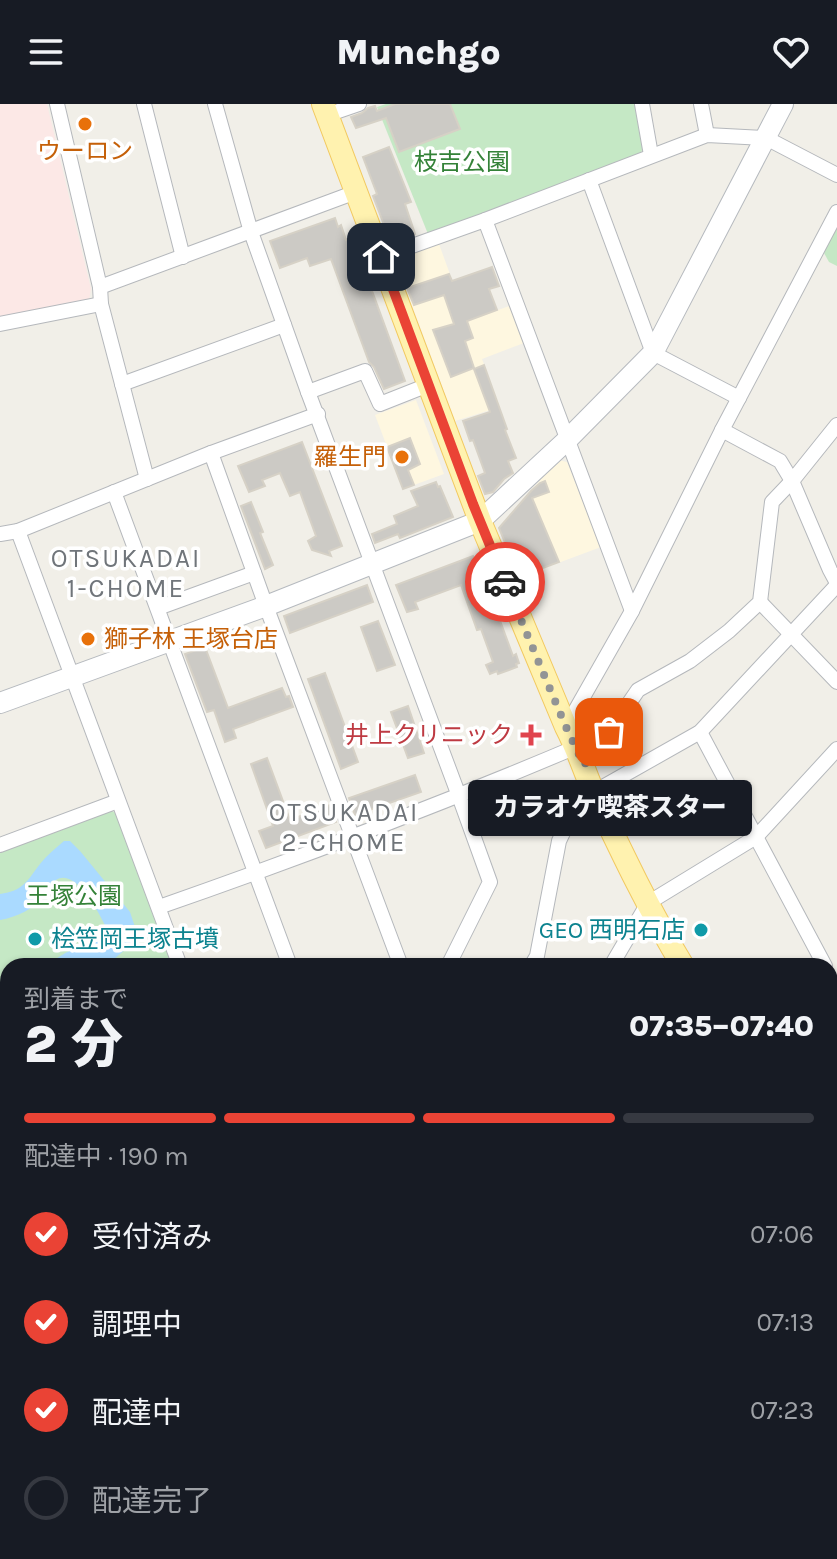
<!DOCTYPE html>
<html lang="ja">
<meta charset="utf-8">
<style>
:root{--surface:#171b24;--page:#20242c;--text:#f1f3f6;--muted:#9ea1a6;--line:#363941;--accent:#ea4335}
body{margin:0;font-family:Karla,"Noto Sans JP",sans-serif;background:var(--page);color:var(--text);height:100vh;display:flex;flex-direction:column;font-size:30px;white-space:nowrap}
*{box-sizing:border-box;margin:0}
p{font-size:26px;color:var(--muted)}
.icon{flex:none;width:44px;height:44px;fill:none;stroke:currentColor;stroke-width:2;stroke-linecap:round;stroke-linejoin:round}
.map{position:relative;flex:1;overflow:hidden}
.panel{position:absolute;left:0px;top:854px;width:838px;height:602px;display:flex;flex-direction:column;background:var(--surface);border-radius:24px 24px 0 0;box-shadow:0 2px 6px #0004}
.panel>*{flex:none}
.pin{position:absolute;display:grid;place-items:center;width:68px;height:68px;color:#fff;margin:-34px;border-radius:16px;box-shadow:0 4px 12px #0006}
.courier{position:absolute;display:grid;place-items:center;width:80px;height:80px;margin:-40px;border:6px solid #ea4335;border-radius:50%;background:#fff;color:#222;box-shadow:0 2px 10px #0007}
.bubble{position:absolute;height:56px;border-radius:8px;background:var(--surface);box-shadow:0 2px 6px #0004;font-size:26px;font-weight:800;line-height:56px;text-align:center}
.summary em{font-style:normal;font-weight:800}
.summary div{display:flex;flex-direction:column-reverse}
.summary{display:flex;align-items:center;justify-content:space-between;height:136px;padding:0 24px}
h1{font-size:52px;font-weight:800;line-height:60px}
.bar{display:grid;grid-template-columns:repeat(4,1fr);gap:12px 8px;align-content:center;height:96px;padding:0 24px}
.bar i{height:10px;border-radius:6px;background:var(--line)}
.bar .on{background:var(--accent)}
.bar p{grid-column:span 4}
ol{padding:0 24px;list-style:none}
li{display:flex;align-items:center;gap:24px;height:88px}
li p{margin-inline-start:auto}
li .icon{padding:8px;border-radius:50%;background:var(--accent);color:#fff;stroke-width:4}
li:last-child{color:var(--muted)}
li i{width:44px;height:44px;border:4px solid var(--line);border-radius:50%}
header{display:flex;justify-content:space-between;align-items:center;height:104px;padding:0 24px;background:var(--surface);font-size:36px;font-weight:800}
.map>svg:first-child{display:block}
.commercial{fill:#fef7e0}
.medical{fill:#fce8e6}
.green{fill:#c5e8c5}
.water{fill:#aadaff}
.building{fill:#cccac5;stroke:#d6d1c6;stroke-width:2}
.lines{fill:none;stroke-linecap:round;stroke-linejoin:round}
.street-casing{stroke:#b5b8bc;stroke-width:16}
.secondary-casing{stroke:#b6babf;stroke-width:22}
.primary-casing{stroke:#f2c960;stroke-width:24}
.street{stroke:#fff;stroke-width:14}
.secondary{stroke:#fff;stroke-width:20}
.primary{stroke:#fff2af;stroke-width:22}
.done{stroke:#929495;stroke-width:8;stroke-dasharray:0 14.4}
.route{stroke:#ea4335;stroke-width:10}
.food-dot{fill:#e8710a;stroke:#fff;stroke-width:3}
.health-dot{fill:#e0444e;stroke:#fff;stroke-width:3}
.culture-dot{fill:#0f9aa8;stroke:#fff;stroke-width:3}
.labels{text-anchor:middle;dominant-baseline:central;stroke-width:7;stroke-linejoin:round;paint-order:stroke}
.food-label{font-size:24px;fill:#c56008;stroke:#fff}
.park-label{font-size:24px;fill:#348238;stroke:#fff}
.health-label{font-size:24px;fill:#be3a42;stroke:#fff;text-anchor:end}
.culture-label{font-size:24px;fill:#0d838f;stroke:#fff;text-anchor:end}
.neighbourhood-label{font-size:26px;letter-spacing:2px;fill:#70757a;stroke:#fff}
</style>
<header><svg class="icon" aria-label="menu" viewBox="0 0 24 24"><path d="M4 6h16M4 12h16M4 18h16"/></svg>Munchgo<svg class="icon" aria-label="heart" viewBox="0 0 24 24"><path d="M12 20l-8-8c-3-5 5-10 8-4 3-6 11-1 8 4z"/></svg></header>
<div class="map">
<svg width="837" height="1455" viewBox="0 0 837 1455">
<rect width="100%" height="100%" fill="#f1efe8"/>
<g class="commercial">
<polygon points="439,140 467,217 512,201 524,239 482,255 500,303 455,317 397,161 400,154"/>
<polygon points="416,296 444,370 403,385 375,311"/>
<polygon points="558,356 567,358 601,443 518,474 499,423"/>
</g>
<polygon class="medical" points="0,0 47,0 91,185 89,196 0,216"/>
<g class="green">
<polygon points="386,0 636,0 643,44 640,51 428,130 377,3"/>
<polygon points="837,119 837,162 829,158 824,149"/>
<polygon points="108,705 118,710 174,862 8,862 8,968 0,971 0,745"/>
</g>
<path class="water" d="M64,737H70L80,747L130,808L138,832L127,844L106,862H49C64,843 91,844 107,825C100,811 76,763 56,776C51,780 48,787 44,792C34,805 17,813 0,816V790C23,787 27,777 40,760C47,751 56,744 64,737Z"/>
<g class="building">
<polygon points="395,0 450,0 460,25 399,48 386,14 356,24 351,13 362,9 368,4 375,2 377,7"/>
<polygon points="389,43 411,98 405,100 415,130 391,139 373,92 377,90 363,53"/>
<polygon points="335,114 338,123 341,121 346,136 350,134 355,147 357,146 405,277 384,285 374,263 369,258 331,155 310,162 307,154 280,164 270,137"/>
<polygon points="492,163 499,182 489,185 497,206 467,217 473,234 465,237 474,264 451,273 433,226 454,220 444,191 414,201 407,184 449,170 452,177"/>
<polygon points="484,261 507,325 505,326 516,354 508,357 513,369 504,375 493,388 485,390 478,372 485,369 473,336 470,337 463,317 490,308 474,265"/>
<polygon points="410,334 420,360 408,366 414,381 403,385 387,343"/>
<polygon points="302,338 342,442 329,447 331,452 312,446 308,437 316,432 300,388 290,392 280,369 262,376 265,382 249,388 238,362"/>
<polygon points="545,377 549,388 532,394 559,458 519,473 499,424 531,387 540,379"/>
<polygon points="436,378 438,383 440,382 453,413 400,434 398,430 375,439 372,430 397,420 394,412 418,402 411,387"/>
<polygon points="251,398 263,428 260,429 273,461 265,465 241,402"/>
<polygon points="473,452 496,515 499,514 513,552 516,550 519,559 516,560 517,563 498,570 497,567 490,570 486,561 493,558 481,525 477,526 461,481 415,498 418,505 407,508 396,481"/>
<polygon points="367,481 373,498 290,529 284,512"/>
<polygon points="378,517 395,561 377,567 361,523"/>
<polygon points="205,543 228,604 282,584 286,593 289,592 293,603 233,625 236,634 225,638 214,606 207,608 185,550"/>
<polygon points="325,569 358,658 341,665 308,575"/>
<polygon points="408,602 424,649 408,654 391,608"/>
<polygon points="267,654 290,716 330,701 336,718 266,744 259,727 273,722 251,660"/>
<polygon points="415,671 421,688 355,711 349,694"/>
</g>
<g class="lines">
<defs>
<g id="street">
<polyline points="57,0 100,183 101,200 147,375"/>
<polyline points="144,0 183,153"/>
<polyline points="215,0 251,128 308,288 459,692 490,778 448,862"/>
<polyline points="642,0 651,51"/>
<polyline points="701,0 707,31"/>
<polyline points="327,11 359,0"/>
<polyline points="589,76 653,249 739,294"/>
<polyline points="485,116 632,507"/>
<polyline points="381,153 485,116 707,31 766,34 837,71"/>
<polyline points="100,183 356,88"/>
<polyline points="0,220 101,200"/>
<polyline points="122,280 284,221"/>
<polyline points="308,288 365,267 380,300 428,281"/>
<polyline points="722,326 780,357 792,377 830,466 837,479"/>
<polyline points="211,349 266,502 401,862"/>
<polyline points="114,388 290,862"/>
<polyline points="18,427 180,862"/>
<polyline points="0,430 18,427 211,349 318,310"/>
<polyline points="760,498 837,578"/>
<polyline points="158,504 254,469"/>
<polyline points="566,623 632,507 722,326 837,108"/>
<polyline points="700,628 825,862"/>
<polyline points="584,661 595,649 638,586 690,557 729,527 760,498 772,398 792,377 837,321"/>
<polyline points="0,741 118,697"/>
<path d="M159,803C300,754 439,701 576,643"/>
<polyline points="531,862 537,852 559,737 578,697 700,628 837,481"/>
<polyline points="611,862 648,799 756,733 837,645"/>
<polyline points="0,978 8,975"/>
<polyline points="0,1129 8,1131"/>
<polyline points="830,1243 837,1251"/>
<polyline points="0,1260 8,1265"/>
<polyline points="0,1328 8,1323"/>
<polyline points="0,1386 8,1410"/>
<polyline points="21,1448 23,1455"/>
<polyline points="104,1448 106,1455"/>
<polyline points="487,1448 504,1455"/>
<polyline points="202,1455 210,1448"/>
<polyline points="311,1455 313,1448"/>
<polyline points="730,1455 758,1455"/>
<polyline points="781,1455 806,1448"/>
<polyline points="833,1455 837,1437"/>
</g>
<g id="secondary">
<polyline points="0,599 266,502 480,417 566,337 653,249 783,0"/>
<polyline points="830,900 837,884"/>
<polyline points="607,1455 610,1448"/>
</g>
<g id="primary">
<path d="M323,0L480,417L566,623C578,646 585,669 595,692C622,749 650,808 683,862"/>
<polyline points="830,1063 837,1071"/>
</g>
</defs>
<use href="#street" class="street-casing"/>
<use href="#secondary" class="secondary-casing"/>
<use href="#primary" class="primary-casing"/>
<use href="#street" class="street"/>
<use href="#secondary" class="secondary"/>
<use href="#primary" class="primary"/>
</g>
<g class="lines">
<polyline class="done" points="505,478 566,623 584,661 609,628"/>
<polyline class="route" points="381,153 473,400 505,478"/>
</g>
<g class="food-dot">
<circle cx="85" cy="20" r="8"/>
<circle cx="402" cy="353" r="8"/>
<circle cx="88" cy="535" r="8"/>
</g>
<path class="health-dot" d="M527 619h8v8h8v8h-8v8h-8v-8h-8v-8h8z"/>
<g class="culture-dot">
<circle cx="701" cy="826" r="8"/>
<circle cx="35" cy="835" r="8"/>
</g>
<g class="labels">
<g class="food-label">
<text x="85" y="47">ウーロン</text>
<text x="386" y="353" text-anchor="end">羅生門</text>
<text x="104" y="535" text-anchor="start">獅子林 王塚台店</text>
</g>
<g class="park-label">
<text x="462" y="58">枝吉公園</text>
<text x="74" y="792">王塚公園</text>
</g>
<g class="health-label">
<text x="513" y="631">井上クリニック</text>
</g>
<g class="culture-label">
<text x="685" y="826">GEO 西明石店</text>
<text x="51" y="835" text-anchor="start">桧笠岡王塚古墳</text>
</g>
<g class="neighbourhood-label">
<text x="126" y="454">OTSUKADAI<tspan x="126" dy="30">1-CHOME</tspan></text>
<text x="344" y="708">OTSUKADAI<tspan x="344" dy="30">2-CHOME</tspan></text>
</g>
</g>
</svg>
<div class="pin" style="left:609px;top:628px;background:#ea580c"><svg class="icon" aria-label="bag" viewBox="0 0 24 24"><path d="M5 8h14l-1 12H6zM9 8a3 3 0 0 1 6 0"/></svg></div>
<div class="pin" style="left:381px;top:153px;background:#1f2937"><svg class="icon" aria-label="home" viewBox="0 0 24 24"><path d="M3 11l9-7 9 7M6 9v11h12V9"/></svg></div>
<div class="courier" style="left:505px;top:478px"><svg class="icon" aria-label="car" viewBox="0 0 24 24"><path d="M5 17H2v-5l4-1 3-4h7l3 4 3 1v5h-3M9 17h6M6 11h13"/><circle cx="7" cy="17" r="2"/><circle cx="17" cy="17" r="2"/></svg></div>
<div class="bubble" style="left:468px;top:676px;width:284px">カラオケ喫茶スター</div>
<section class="panel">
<div class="summary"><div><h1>2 分</h1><p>到着まで</p></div><em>07:35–07:40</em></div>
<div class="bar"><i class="on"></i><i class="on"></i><i class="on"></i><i></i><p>配達中 · 190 m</p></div>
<ol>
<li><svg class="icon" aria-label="check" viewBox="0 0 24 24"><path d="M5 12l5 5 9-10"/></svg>受付済み<p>07:06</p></li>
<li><svg class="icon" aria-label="check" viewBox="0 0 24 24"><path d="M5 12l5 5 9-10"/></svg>調理中<p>07:13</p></li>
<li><svg class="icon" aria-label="check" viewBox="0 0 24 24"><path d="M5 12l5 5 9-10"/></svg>配達中<p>07:23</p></li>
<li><i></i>配達完了</li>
</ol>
</section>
</div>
